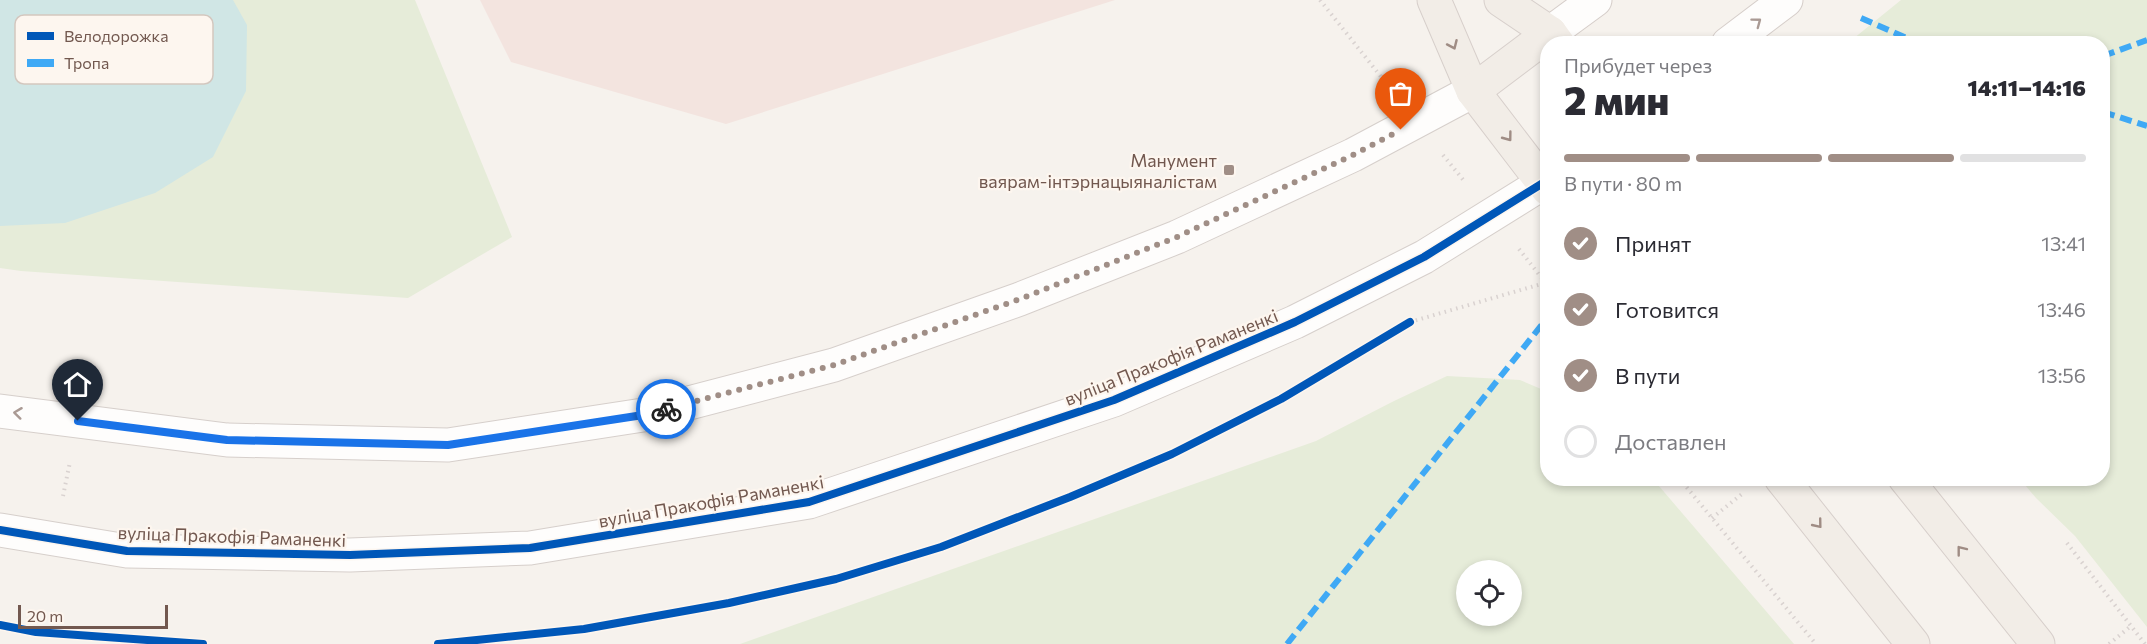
<!DOCTYPE html>
<html lang="ru">
<meta charset="utf-8">
<style>
:root{--surface:#fff;--page:#f2f2f3;--text:#2b2b33;--muted:#7c7c81;--line:#e1e1e2;--accent:#a08e86}
body{margin:0;font-family:Commissioner,sans-serif;background:var(--page);color:var(--text);height:100vh;display:flex;flex-direction:column;font-size:22px;white-space:nowrap}
*{box-sizing:border-box;margin:0}
p{font-size:20px;color:var(--muted)}
.icon{flex:none;width:33px;height:33px;fill:none;stroke:currentColor;stroke-width:2;stroke-linecap:round;stroke-linejoin:round}
.map{position:relative;flex:1;overflow:hidden}
.details{position:absolute;left:1540px;top:36px;width:570px;height:450px;display:flex;flex-direction:column;background:var(--surface);border-radius:24px;box-shadow:0 3px 9px #0003}
.details>*{flex:none}
.controls{position:absolute;left:1456px;top:560px;display:grid;gap:12px}
.controls a{display:grid;place-items:center;width:66px;height:66px;border-radius:50%;background:var(--surface);box-shadow:0 3px 9px #0003;font-size:30px}
.scale{position:absolute;left:18px;bottom:15px;width:150px;box-sizing:border-box;padding-left:6px;border:3px solid #72584f;border-top:0;font-size:16px;line-height:21px;white-space:nowrap;color:#72584f;-webkit-text-stroke:4px #fdf6ef;paint-order:stroke}
.pin{position:absolute;display:grid;place-items:center;width:51px;height:51px;color:#fff;margin:-62px -26px;border-radius:50% 50% 50% 0;rotate:-45deg;box-shadow:0 0 6px #0007}
.pin .icon{rotate:45deg}
.courier{position:absolute;display:grid;place-items:center;width:60px;height:60px;margin:-30px;border:4px solid #1a73e8;border-radius:50%;background:#fff;color:#222;box-shadow:0 2px 8px #0007}
.head em{font-style:normal;font-weight:800}
.head div{display:flex;flex-direction:column-reverse}
.head{display:flex;align-items:center;justify-content:space-between;height:102px;padding:0 24px}
h1{font-size:39px;font-weight:800;line-height:45px}
.bar{display:grid;grid-template-columns:repeat(4,1fr);gap:9px 6px;align-content:center;height:72px;padding:0 24px}
.bar i{height:8px;border-radius:4px;background:var(--line)}
.bar .current{background:var(--accent)}
.bar p{grid-column:span 4}
ol{padding:0 24px;list-style:none}
li{display:flex;align-items:center;gap:18px;height:66px}
li p{margin-inline-start:auto}
li .icon{padding:6px;border-radius:50%;background:var(--accent);color:#fff;stroke-width:4}
li:last-child{color:var(--muted)}
li i{width:33px;height:33px;border:3px solid var(--line);border-radius:50%}
.map>svg:first-child{display:block}
.commercial{fill:#f3e4df}
.green{fill:#e6ecd9;fill-rule:evenodd}
.water{fill:#d0e6e5}
.lines{fill:none;stroke-linecap:round;stroke-linejoin:round}
.tertiary-casing{stroke:#d6cfcb;stroke-width:35}
.secondary-casing{stroke:#d6ceca;stroke-width:35}
.primary-casing{stroke:#d7cfcb;stroke-width:35}
.path{stroke:#d9d2d0;stroke-width:4;stroke-dasharray:1.5 4.5;stroke-linecap:butt}
.tertiary{stroke:#fefdfc;stroke-width:33}
.secondary{stroke:#fefdfc;stroke-width:33}
.primary{stroke:#f2ede7;stroke-width:33}
.quiet{stroke:#3fa9f5;stroke-width:6;stroke-dasharray:12 6;stroke-linecap:butt}
.cycleway-casing{stroke:#fdf6ef;stroke-width:11}
.cycleway{stroke:#0057b8;stroke-width:8}
.oneway{stroke:#aa9a94}
.oneway2{stroke:#9f8c84}
.done{stroke:#a08e86;stroke-width:6;stroke-dasharray:0 10.8}
.route{stroke:#1a73e8;stroke-width:8}
.poi-dot{fill:#a08e86;stroke:#fdf6ef;stroke-width:2}
.labels{text-anchor:middle;dominant-baseline:central;stroke-width:4.5;stroke-linejoin:round;paint-order:stroke}
.poi-label{font-size:18px;fill:#72584f;stroke:#fdf6ef;text-anchor:end}
.street-label{font-size:18px;fill:#72584f;stroke:#fdf6ef}
.key{fill:#fdf6ef;stroke:#d3c7bf;stroke-width:1.5}
.key-label{font-size:16px;fill:#72584f}
</style>
<div class="map">
<svg width="2147" height="644" viewBox="0 0 2147 644">
<rect width="100%" height="100%" fill="#f6f2ed"/>
<polygon class="commercial" points="480,0 1115,0 726,124 511,62"/>
<g class="green">
<polygon points="0,0 415,0 512,237 408,298 21,271 0,268"/>
<polygon points="1901,0 2147,0 2147,627 2075,536 2036,498 2020,479 2103,478 2103,44 1848,43"/>
<path d="M1447,376L1520,380L1548,392V478L1653,479L1794,644H740L1316,441L1394,401ZM1467,570H1512V615H1467Z"/>
</g>
<polygon class="water" points="0,0 233,0 247,25 246,91 213,157 155,193 65,223 0,226"/>
<g class="lines">
<defs>
<g id="tertiary">
<polyline points="0,411 227,440 448,445 643,415 834,365 1020,299 1177,237 1353,155 1473,91"/>
<polyline points="0,530 127,551 350,555 530,548 809,502 1114,400 1295,322 1424,257 1543,183"/>
</g>
<g id="secondary">
<polyline points="1550,33 1595,0"/>
<polyline points="1728,44 1786,0"/>
</g>
<g id="primary">
<polyline points="1434,0 1473,91 1548,189"/>
<polyline points="1501,0 1550,33 1558,44"/>
<polyline points="1473,91 1550,33"/>
<polyline points="1781,478 1913,644"/>
<polyline points="1905,478 2038,644"/>
</g>
</defs>
<use href="#tertiary" class="tertiary-casing"/>
<use href="#secondary" class="secondary-casing"/>
<use href="#primary" class="primary-casing"/>
<g class="path">
<polyline points="1320,0 1390,88"/>
<polyline points="1443,155 1465,182"/>
<polyline points="1519,249 1548,286"/>
<polyline points="1410,322 1545,283"/>
<polyline points="1679,478 1815,643"/>
<polyline points="63,496 70,462"/>
<polyline points="1712,518 1742,494"/>
<polyline points="2067,543 2145,644"/>
<polyline points="2109,644 2131,626"/>
</g>
<use href="#tertiary" class="tertiary"/>
<use href="#secondary" class="secondary"/>
<use href="#primary" class="primary"/>
<g class="quiet">
<polyline points="1861,18 1920,44"/>
<polyline points="2103,56 2147,40"/>
<polyline points="2103,112 2147,126"/>
<polyline points="1287,644 1548,317"/>
</g>
<defs>
<g id="cycleway">
<polyline points="0,530 127,551 350,555 530,548 809,502 1114,400 1295,322 1424,257 1543,183"/>
<polyline points="0,625 36,632 203,644"/>
<polyline points="438,644 584,629 729,603 836,579 941,547 1070,497 1172,454 1281,399 1410,322"/>
</g>
</defs>
<use href="#cycleway" class="cycleway-casing"/>
<use href="#cycleway" class="cycleway"/>
</g>
<defs><path id="oneway-chevron" d="M-2-3.5L2.5 0L-2 3.5" fill="none" stroke-width="1.6" stroke-linecap="round" stroke-linejoin="round" transform="scale(1.5)"/></defs>
<g class="oneway">
<use href="#oneway-chevron" transform="translate(1757 22) rotate(-37)"/>
<use href="#oneway-chevron" transform="translate(18 413) rotate(-173)"/>
</g>
<g class="oneway2">
<use href="#oneway-chevron" transform="translate(1453 45) rotate(66)"/>
<use href="#oneway-chevron" transform="translate(1508 137) rotate(53)"/>
<use href="#oneway-chevron" transform="translate(1818 524) rotate(51)"/>
<use href="#oneway-chevron" transform="translate(1961 550) rotate(-128)"/>
</g>
<g class="lines">
<polyline class="done" points="666,409 834,365 1020,299 1177,237 1353,155 1401,130"/>
<polyline class="route" points="78,421 227,440 448,445 643,415 666,409"/>
</g>
<rect class="poi-dot" x="1223" y="164" width="12" height="12" rx="3"/>
<g class="labels">
<g class="poi-label">
<text x="1217" y="160">Манумент<tspan x="1217" dy="21">ваярам-інтэрнацыяналістам</tspan></text>
</g>
<g class="street-label">
<text transform="translate(1171 357) rotate(-22)">вуліца Пракофія Раманенкі</text>
<text transform="translate(711 501) rotate(-10)">вуліца Пракофія Раманенкі</text>
<text transform="translate(232 536) rotate(2)">вуліца Пракофія Раманенкі</text>
</g>
</g>
<rect x="15" y="15" width="198" height="69" rx="9" class="key"/>
<rect x="27" y="32" width="27" height="8" fill="#0057b8"/>
<rect x="27" y="59" width="27" height="8" fill="#3fa9f5"/>
<g class="key-label">
<text x="64" y="42">Велодорожка</text>
<text x="64" y="69">Тропа</text>
</g>
</svg>
<div class="controls">
<a><svg class="icon" aria-label="locate" viewBox="0 0 24 24"><circle cx="12" cy="12" r="6"/><path d="M12 2v4M12 18v4M2 12h4M18 12h4"/></svg></a>
</div>
<div class="scale">20 m</div>
<div class="pin" style="left:1401px;top:130px;background:#ea580c"><svg class="icon" aria-label="bag" viewBox="0 0 24 24"><path d="M5 8h14l-1 12H6zM9 8a3 3 0 0 1 6 0"/></svg></div>
<div class="pin" style="left:78px;top:421px;background:#1f2937"><svg class="icon" aria-label="home" viewBox="0 0 24 24"><path d="M3 11l9-7 9 7M6 9v11h12V9"/></svg></div>
<div class="courier" style="left:666px;top:409px"><svg class="icon" aria-label="bike" viewBox="0 0 24 24"><circle cx="6" cy="16" r="4"/><circle cx="18" cy="16" r="4"/><path d="M6 16l4-8h5l3 8M10 8l3 8H6M13 5h3"/></svg></div>
<section class="details">
<div class="head"><div><h1>2 мин</h1><p>Прибудет через</p></div><em>14:11–14:16</em></div>
<div class="bar"><i class="current"></i><i class="current"></i><i class="current"></i><i></i><p>В пути · 80 m</p></div>
<ol>
<li><svg class="icon" aria-label="check" viewBox="0 0 24 24"><path d="M5 12l5 5 9-10"/></svg>Принят<p>13:41</p></li>
<li><svg class="icon" aria-label="check" viewBox="0 0 24 24"><path d="M5 12l5 5 9-10"/></svg>Готовится<p>13:46</p></li>
<li><svg class="icon" aria-label="check" viewBox="0 0 24 24"><path d="M5 12l5 5 9-10"/></svg>В пути<p>13:56</p></li>
<li><i></i>Доставлен</li>
</ol>
</section>
</div>
